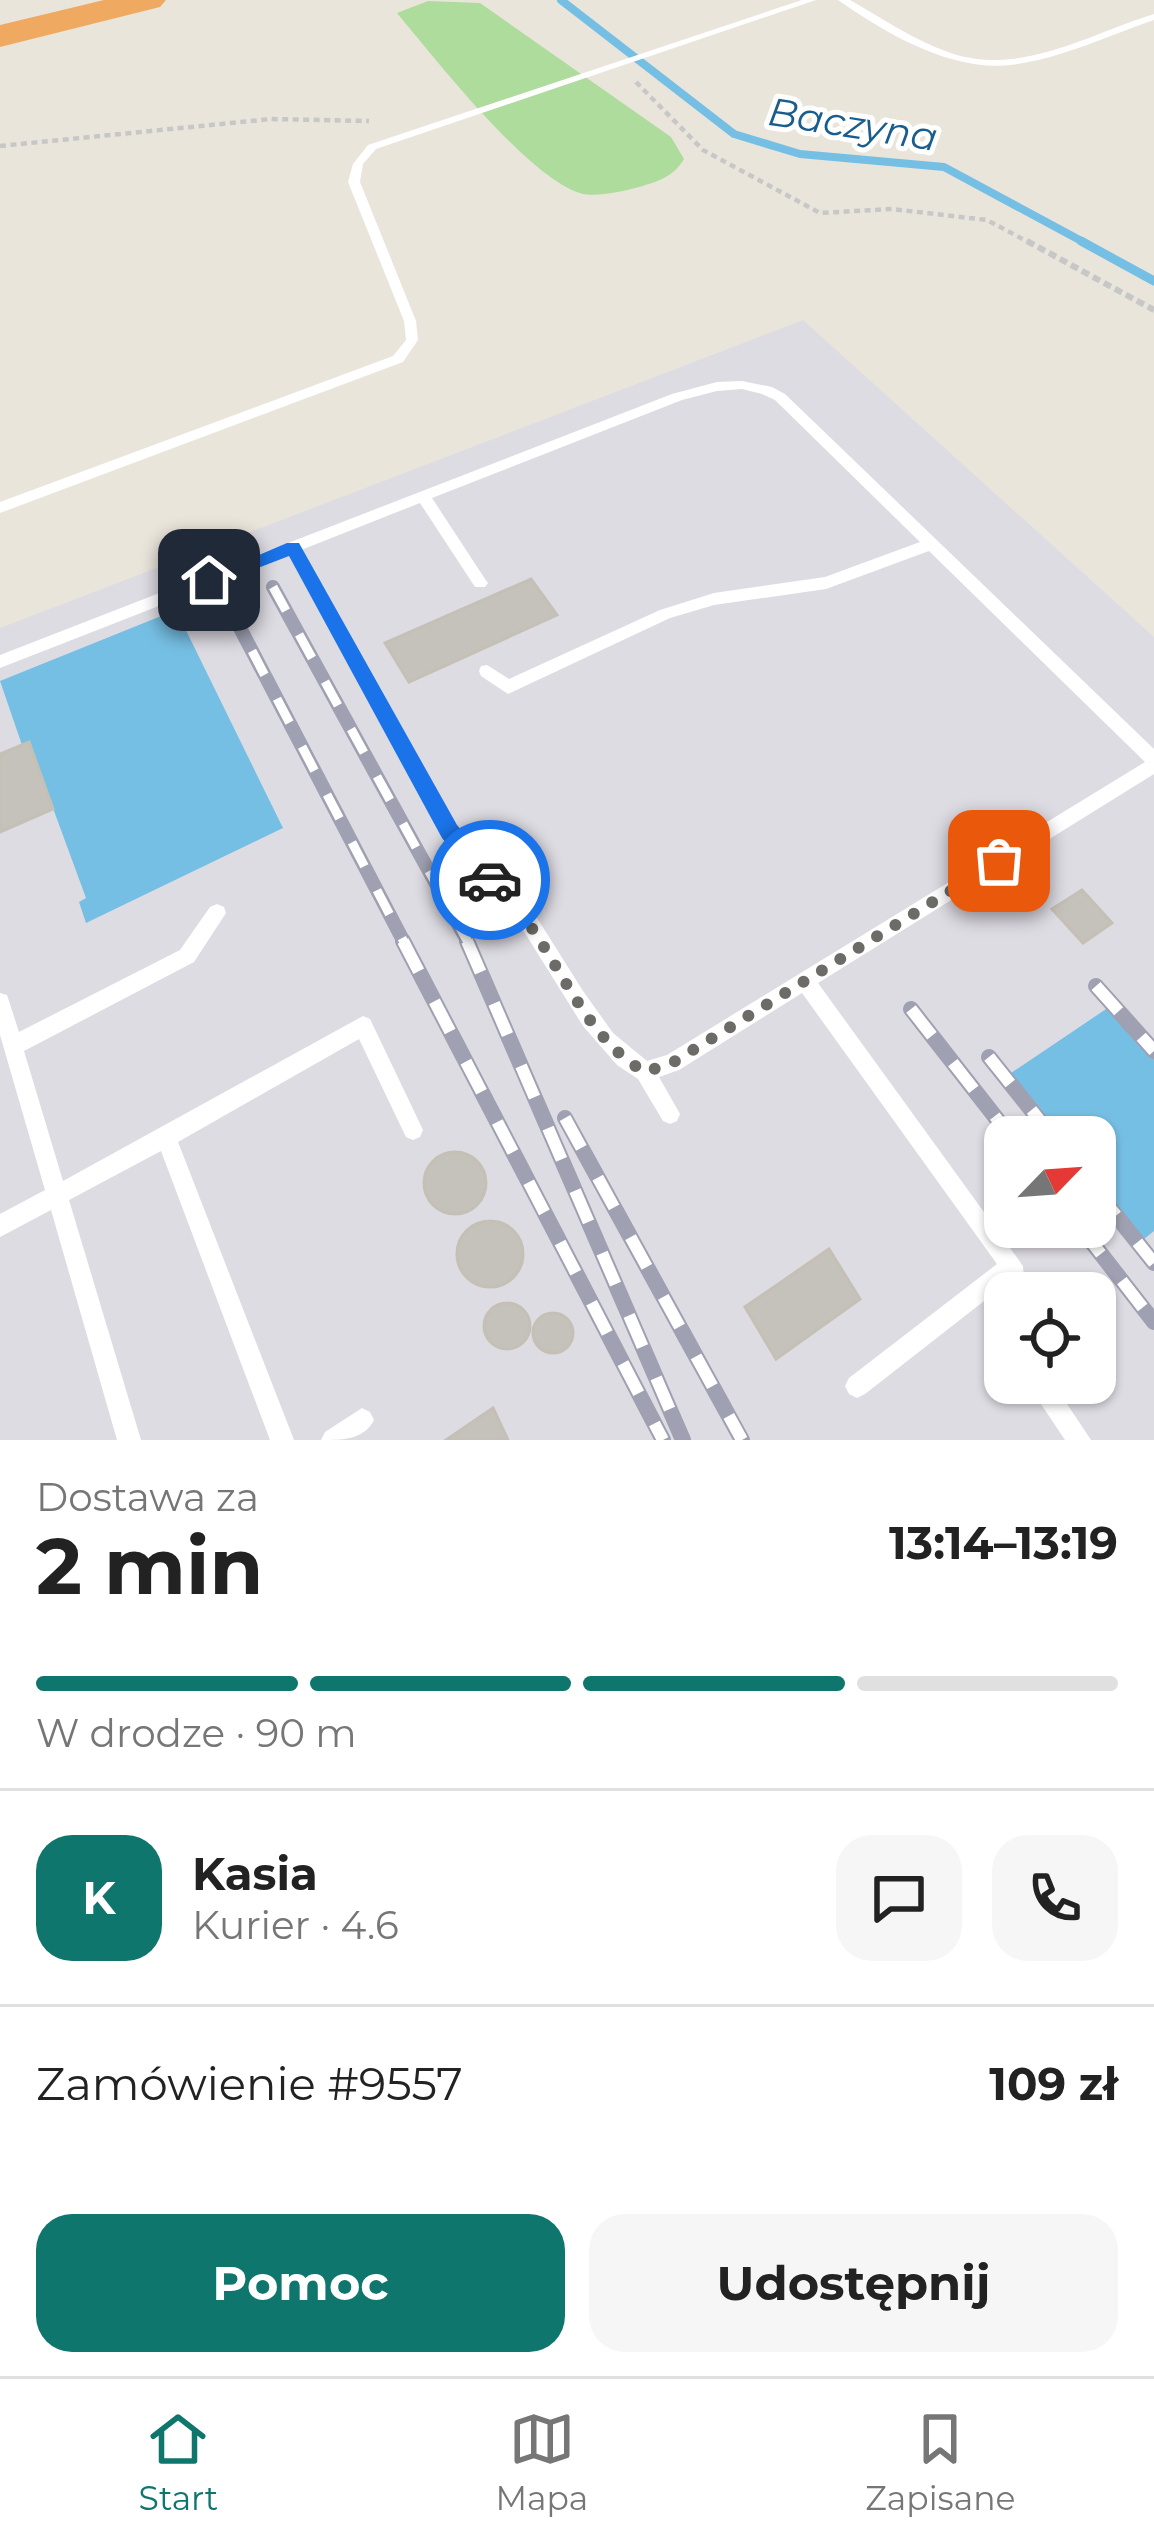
<!DOCTYPE html>
<html lang="pl">
<meta charset="utf-8">
<style>
:root{--surface:#fff;--page:#f6f6f6;--text:#222;--muted:#767676;--line:#e0e0e0;--accent:#0f766e}
body{margin:0;font-family:Montserrat,sans-serif;background:var(--page);color:var(--text);height:100vh;display:flex;flex-direction:column;font-size:45px;white-space:nowrap}
*{box-sizing:border-box;margin:0}
p{font-size:39px;color:var(--muted)}
.icon{flex:none;width:66px;height:66px;fill:none;stroke:currentColor;stroke-width:2;stroke-linecap:round;stroke-linejoin:round}
.map{position:relative;height:1440px;overflow:hidden}
.details{display:flex;flex-direction:column;background:var(--surface);flex:1}
.details>*{flex:none}
.needle{width:78px;rotate:65deg}
.tools{position:absolute;left:984px;top:1116px;display:grid;gap:24px}
.tools a{display:grid;place-items:center;width:132px;height:132px;border-radius:24px;background:var(--surface);box-shadow:0 3px 9px #0004;font-size:60px}
.pin{position:absolute;display:grid;place-items:center;width:102px;height:102px;color:#fff;margin:-51px;border-radius:24px;box-shadow:0 6px 18px #0006}
.courier{position:absolute;display:grid;place-items:center;width:120px;height:120px;margin:-60px;border:9px solid #1a73e8;border-radius:50%;background:#fff;color:#222;box-shadow:0 3px 15px #0007}
.head em{font-style:normal;font-weight:700}
.head div{display:flex;flex-direction:column-reverse}
.head{display:flex;align-items:center;justify-content:space-between;height:204px;padding:0 36px}
h1{font-size:78px;font-weight:700;line-height:90px}
.bar{display:grid;grid-template-columns:repeat(4,1fr);gap:18px 12px;align-content:center;height:144px;padding:0 36px}
.bar i{height:15px;border-radius:9px;background:var(--line)}
.bar .on{background:var(--accent)}
.bar p{grid-column:span 4}
.line{display:flex;align-items:center;gap:30px;padding:0 36px;border-top:3px solid var(--line)}
.line div{flex:1}
.round{display:grid;place-items:center;flex:none;width:126px;height:126px;border-radius:36px;background:var(--page)}
.primary-button{display:flex;gap:24px;margin-top:auto;padding:24px 36px}
.primary-button a{flex:1;height:138px;border-radius:36px;background:var(--accent);color:#fff;font-size:48px;font-weight:700;line-height:138px;text-align:center}
.primary-button a+a{background:var(--page);color:var(--text)}
.menu{display:flex;justify-content:space-around;align-items:center;height:168px;border-top:3px solid var(--line);background:var(--surface);font-size:33px;color:var(--muted)}
.menu a{display:grid;justify-items:center;gap:6px}
.menu .on{color:var(--accent)}
.map>svg:first-child{display:block}
.industrial{fill:#dedce3;fill-rule:evenodd}
.green{fill:#addc9c}
.water{fill:#76bfe4}
.lines{fill:none;stroke-linecap:round;stroke-linejoin:round}
.stream-far1{stroke:#76bfe4;stroke-width:8}
.stream{stroke:#76bfe4;stroke-width:9}
.building{fill:#c5c1bb;stroke:#c5c0b5;stroke-width:3}
.path-far1{stroke:#c7c7c7;stroke-width:4.5;stroke-dasharray:6 4.5;stroke-linecap:butt}
.path{stroke:#c7c7c7;stroke-width:6;stroke-dasharray:8 4.5;stroke-linecap:butt}
.lane{fill:#fff;fill-rule:evenodd}
.highway{fill:#f0a960;fill-rule:evenodd}
.rail-far1-casing{stroke:#9fa0b1;stroke-width:14}
.rail-casing{stroke:#9fa0b1;stroke-width:16}
.rail-far1{stroke:#fff;stroke-width:9;stroke-dasharray:27;stroke-linecap:butt}
.rail{stroke:#fff;stroke-width:12;stroke-dasharray:34;stroke-linecap:butt}
.route{fill:#1a73e8}
.done{stroke:#6d6b67;stroke-width:12;stroke-dasharray:0 21.6}
.labels{text-anchor:middle;dominant-baseline:central;stroke-width:10;stroke-linejoin:round;paint-order:stroke}
.far-water-label{font-size:39px;font-style:italic;fill:#185d8d;stroke:#fff}
</style>
<div class="map">
<svg width="1154" height="1440" viewBox="0 0 1154 1440">
<rect width="100%" height="100%" fill="#eae5db"/>
<path class="industrial" d="M803,320L1154,637V1440H0V628ZM1005,1137H1095V1227H1005ZM1005,1293H1095V1383H1005Z"/>
<path class="green" d="M428,1L480,3L671,137L684,159C673,177 659,181 639,187C625,191 597,197 583,194C530,181 433,56 397,13Z"/>
<g class="water">
<polygon points="176,610 283,828 86,923 79,902 86,898 29,743 22,745 0,681"/>
<polygon points="1118,1001 1154,1041 1154,1231 1144,1239 1095,1178 1095,1137 1062,1137 1011,1073"/>
</g>
<g class="lines">
<polyline class="stream-far1" points="561,0 734,134 800,154 944,167 1087,244"/>
<polyline class="stream" points="1081,241 1154,281"/>
</g>
<g class="building">
<polygon points="531,579 557,615 409,682 385,643"/>
<polygon points="29,742 53,809 0,832 0,754"/>
<polygon points="1082,890 1112,923 1083,943 1052,909"/>
<circle cx="455" cy="1183" r="31"/>
<circle cx="490" cy="1254" r="33"/>
<polygon points="829,1249 860,1299 776,1359 745,1307"/>
<circle cx="507" cy="1326" r="23"/>
<circle cx="553" cy="1333" r="20"/>
<polygon points="493,1408 508,1440 446,1440"/>
</g>
<g class="lines">
<g class="path-far1">
<polyline points="636,82 703,150 820,213 892,209 987,220 1032,244"/>
<polyline points="0,146 271,119 369,121"/>
</g>
<polyline class="path" points="1027,241 1154,310"/>
<g class="lane">
<polygon points="802,0 816,0 376,149 363,164 360,182 416,321 418,340 403,362 0,513 0,502 393,356 406,340 404,321 348,182 353,164 368,145"/>
<path d="M838,0H850C882,18 913,40 948,52C1018,78 1089,34 1154,14V20C1107,36 1060,59 1011,65C951,72 885,33 838,0Z"/>
<path d="M742,381L772,387L785,394L1154,749V774L818,983L1023,1266L1025,1293H1005V1298L1002,1287L865,1394L857,1398L849,1394L845,1386L849,1378L997,1264L802,993L679,1070L659,1077L680,1114L677,1121L670,1124L663,1121L638,1079L617,1065L583,1026L513,914L443,838L289,555L0,668V655L672,394L717,382ZM742,389L762,394L775,400L920,542L825,577L714,593L660,610L509,679L487,665L481,666L479,671L481,676L508,694L670,618L714,605L826,589L929,551L1145,762L667,1055L647,1061L613,1033L583,991L527,902L455,826L301,550L420,503L475,587H485L488,583L485,579L432,498L682,400L717,391Z"/>
<polygon points="217,904 224,907 226,913 194,962 24,1051 63,1181 363,1016 370,1019 423,1130 420,1137 413,1140 406,1137 359,1039 178,1142 294,1440 270,1440 161,1151 69,1200 141,1440 117,1440 51,1210 0,1237 0,1214 45,1190 0,1035 0,993 7,995 19,1032 180,950 210,907"/>
<polygon points="1027,1383 1053,1383 1091,1440 1065,1440"/>
<path d="M362,1408L370,1412L374,1420C364,1440 342,1440 321,1440L325,1432Z"/>
</g>
<polygon class="highway" points="104,0 166,0 160,7 0,47 0,25"/>
<defs>
<g id="rail-far1">
<polyline points="273,587 469,944"/>
<polyline points="227,603 405,944"/>
</g>
<g id="rail">
<polyline points="403,941 663,1440"/>
<polyline points="467,941 683,1440"/>
<polyline points="1096,986 1154,1051"/>
<polyline points="911,1009 1011,1137"/>
<polyline points="989,1057 1053,1137"/>
<polyline points="565,1118 742,1440"/>
<polyline points="1095,1189 1154,1263"/>
<polyline points="1080,1227 1154,1322"/>
</g>
</defs>
<use href="#rail-far1" class="rail-far1-casing"/>
<use href="#rail" class="rail-casing"/>
<use href="#rail-far1" class="rail-far1"/>
<use href="#rail" class="rail"/>
</g>
<polygon class="route" points="287,543 299,543 457,825 498,873 498,887 483,887 442,838 289,556 209,587 200,580"/>
<g class="lines">
<path class="done" d="M490,880C553,933 574,1032 645,1072L672,1063L999,861"/>
</g>
<g class="labels">
<g class="far-water-label">
<text transform="translate(853 124) rotate(9)">Baczyna</text>
</g>
</g>
</svg>
<div class="tools">
<a><svg class="needle" viewBox="-14 -14 28 28"><path d="M0-13l5 13h-10z" fill="#e53935"/><path d="M0 13l5-13h-10z" fill="#767676"/></svg></a>
<a><svg class="icon" aria-label="locate" viewBox="0 0 24 24"><circle cx="12" cy="12" r="6"/><path d="M12 2v4M12 18v4M2 12h4M18 12h4"/></svg></a>
</div>
<div class="pin" style="left:999px;top:861px;background:#ea580c"><svg class="icon" aria-label="bag" viewBox="0 0 24 24"><path d="M5 8h14l-1 12H6zM9 8a3 3 0 0 1 6 0"/></svg></div>
<div class="pin" style="left:209px;top:580px;background:#1f2937"><svg class="icon" aria-label="home" viewBox="0 0 24 24"><path d="M3 11l9-7 9 7M6 9v11h12V9"/></svg></div>
<div class="courier" style="left:490px;top:880px"><svg class="icon" aria-label="car" viewBox="0 0 24 24"><path d="M5 17H2v-5l4-1 3-4h7l3 4 3 1v5h-3M9 17h6M6 11h13"/><circle cx="7" cy="17" r="2"/><circle cx="17" cy="17" r="2"/></svg></div>
</div>
<section class="details">
<div class="head"><div><h1>2 min</h1><p>Dostawa za</p></div><em>13:14–13:19</em></div>
<div class="bar"><i class="on"></i><i class="on"></i><i class="on"></i><i></i><p>W drodze · 90 m</p></div>
<div class="line" style="height:216px"><b class="round" style="background:var(--accent);color:#fff">K</b><div><b>Kasia</b><p>Kurier · 4.6</p></div><a class="round"><svg class="icon" aria-label="chat" viewBox="0 0 24 24"><path d="M4 5h16v11H9l-5 4z"/></svg></a><a class="round"><svg class="icon" aria-label="phone" viewBox="0 0 24 24"><path d="M5 4h4l2 5-3 2q2 4 5 5l2-3 5 2v4C11 20 4 13 5 4z"/></svg></a></div>
<div class="line" style="height:156px"><div>Zamówienie #9557</div><b>109 zł</b></div>
<div class="primary-button"><a>Pomoc</a><a>Udostępnij</a></div>
</section>
<nav class="menu">
<a class="on"><svg class="icon" aria-label="home" viewBox="0 0 24 24"><path d="M3 11l9-7 9 7M6 9v11h12V9"/></svg>Start</a>
<a><svg class="icon" aria-label="map" viewBox="0 0 24 24"><path d="M3 6l6-2 6 2 6-2v14l-6 2-6-2-6 2zM9 4v14M15 6v14"/></svg>Mapa</a>
<a><svg class="icon" aria-label="saved" viewBox="0 0 24 24"><path d="M7 4h10v16l-5-4-5 4z"/></svg>Zapisane</a>
</nav>
